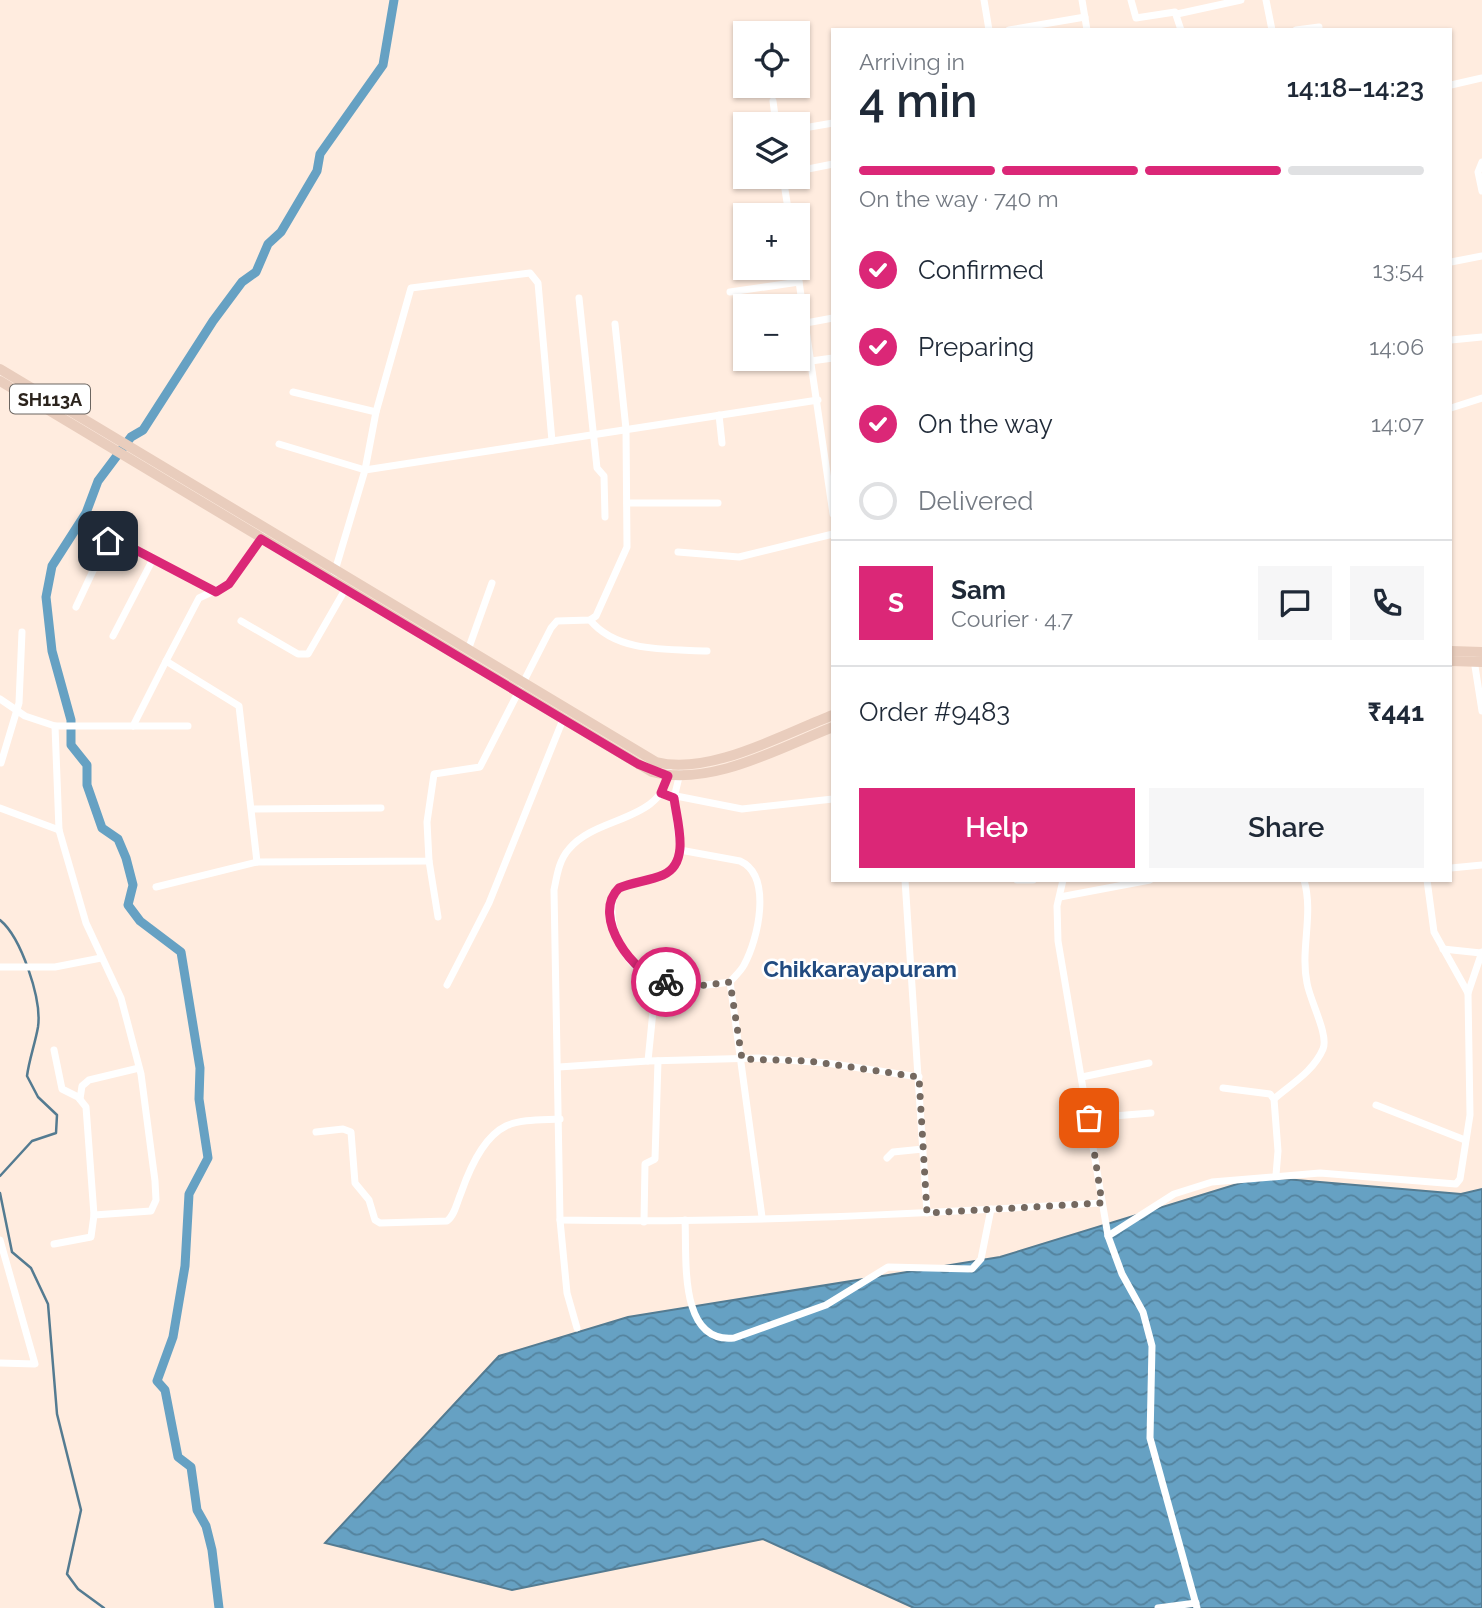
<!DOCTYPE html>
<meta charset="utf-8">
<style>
:root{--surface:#fff;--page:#f6f6f7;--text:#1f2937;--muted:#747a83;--line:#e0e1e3;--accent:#db2777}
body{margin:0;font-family:Raleway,sans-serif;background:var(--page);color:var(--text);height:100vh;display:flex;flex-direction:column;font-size:26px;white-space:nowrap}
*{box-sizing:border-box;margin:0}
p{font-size:23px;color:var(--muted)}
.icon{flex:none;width:38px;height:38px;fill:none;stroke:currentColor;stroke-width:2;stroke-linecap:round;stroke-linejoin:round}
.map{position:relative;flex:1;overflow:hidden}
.sheet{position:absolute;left:831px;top:28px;width:621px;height:854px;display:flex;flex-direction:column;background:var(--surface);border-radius:0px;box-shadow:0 2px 5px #0004}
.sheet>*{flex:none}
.buttons{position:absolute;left:733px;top:21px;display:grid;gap:14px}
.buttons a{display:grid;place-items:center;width:77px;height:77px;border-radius:0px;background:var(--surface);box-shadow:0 2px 5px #0004;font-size:35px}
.pin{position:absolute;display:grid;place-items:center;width:60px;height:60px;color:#fff;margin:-30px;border-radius:14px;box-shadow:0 4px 10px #0006}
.courier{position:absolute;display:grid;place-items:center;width:70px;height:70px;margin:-35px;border:5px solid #db2777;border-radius:50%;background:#fff;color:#222;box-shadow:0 2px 9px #0007}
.summary em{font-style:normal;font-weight:600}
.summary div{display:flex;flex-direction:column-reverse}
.summary{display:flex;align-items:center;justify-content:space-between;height:119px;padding:0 28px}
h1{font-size:46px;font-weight:600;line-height:52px}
.bar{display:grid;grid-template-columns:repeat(4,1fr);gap:10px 7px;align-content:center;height:84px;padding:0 28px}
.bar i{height:9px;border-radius:5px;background:var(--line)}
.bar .active{background:var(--accent)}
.bar p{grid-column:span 4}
.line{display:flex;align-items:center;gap:18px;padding:0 28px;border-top:2px solid var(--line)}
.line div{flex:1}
.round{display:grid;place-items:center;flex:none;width:74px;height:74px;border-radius:0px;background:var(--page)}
ol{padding:0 28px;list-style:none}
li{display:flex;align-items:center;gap:21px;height:77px}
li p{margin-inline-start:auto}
li .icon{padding:7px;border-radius:50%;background:var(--accent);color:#fff;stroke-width:4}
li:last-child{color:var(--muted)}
li i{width:38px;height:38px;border:4px solid var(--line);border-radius:50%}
.primary-button{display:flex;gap:14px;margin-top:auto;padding:14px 28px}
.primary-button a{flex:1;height:80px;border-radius:0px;background:var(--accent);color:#fff;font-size:28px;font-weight:600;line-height:80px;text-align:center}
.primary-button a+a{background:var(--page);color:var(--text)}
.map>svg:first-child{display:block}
.water{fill:url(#water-waves);stroke:#547b91;stroke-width:2}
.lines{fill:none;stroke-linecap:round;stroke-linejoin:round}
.stream{stroke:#547b91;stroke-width:2.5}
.canal{stroke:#66a1c3;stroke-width:9}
.street{stroke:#fff;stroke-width:7}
.primary{stroke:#e9cdbd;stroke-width:10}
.done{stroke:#756960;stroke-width:7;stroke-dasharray:0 12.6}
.route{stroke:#db2777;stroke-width:9}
.labels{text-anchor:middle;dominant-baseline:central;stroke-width:5;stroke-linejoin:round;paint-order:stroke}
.shield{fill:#fff;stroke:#6b6560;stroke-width:2}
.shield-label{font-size:18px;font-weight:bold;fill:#2b231c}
.quarter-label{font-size:23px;font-weight:bold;fill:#224b80;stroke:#fff}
</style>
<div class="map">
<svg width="1482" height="1608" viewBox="0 0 1482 1608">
<defs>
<pattern id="water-waves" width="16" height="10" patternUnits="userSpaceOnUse" patternTransform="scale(1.75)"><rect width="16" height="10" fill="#66a1c3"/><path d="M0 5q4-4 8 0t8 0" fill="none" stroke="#54839e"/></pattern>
</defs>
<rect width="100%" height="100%" fill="#ffecdf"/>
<polygon class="water" points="1260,1177 1461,1194 1482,1189 1482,1608 914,1608 763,1539 512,1590 325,1543 499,1356 628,1317 1000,1257"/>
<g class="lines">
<g class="stream">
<path d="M0,920C21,937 42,999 38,1027C35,1044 29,1060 27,1076L38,1097L57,1115L56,1133L32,1141L0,1176"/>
<polyline points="0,1193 12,1252 31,1268 48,1304 57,1414 81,1510 67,1574 78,1589 104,1608"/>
</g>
<polyline class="canal" points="219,1608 212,1550 206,1526 197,1510 191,1467 178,1457 165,1390 157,1381 173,1337 185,1266 189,1194 208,1158 199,1099 200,1068 181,952 140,921 128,905 133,885 126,858 118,839 102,828 87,785 87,765 71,745 71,720 52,651 46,597 52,566 86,513 98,481 131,437 143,430 213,321 242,282 256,272 268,244 281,232 317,171 320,154 383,65 394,0"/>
<g class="street">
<polyline points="984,0 989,30"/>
<polyline points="1082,0 1087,30"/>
<polyline points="1131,0 1136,18 1175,12 1181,30"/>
<polyline points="1266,0 1272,30"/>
<polyline points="1177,14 1241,0"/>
<polyline points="1009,30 1085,17"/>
<polyline points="1296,30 1319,27"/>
<polyline points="1451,85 1482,78"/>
<polyline points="773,101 776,124"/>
<polyline points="798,129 833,123"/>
<polyline points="1482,162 1478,172 1482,191"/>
<polyline points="798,171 833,164"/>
<polyline points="783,177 789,215"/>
<polyline points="1451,262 1482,256"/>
<polyline points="797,268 833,514"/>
<polyline points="730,292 799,282"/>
<polyline points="579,298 597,468 604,476 605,517"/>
<polyline points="806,323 833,318"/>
<polyline points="1451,340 1482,337"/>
<polyline points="811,361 833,358"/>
<polyline points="293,392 376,412"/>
<polyline points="1451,408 1482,398"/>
<polyline points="719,415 722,443"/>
<polyline points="279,444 365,470 376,412 411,288 530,273 538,283 552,441"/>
<polyline points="627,503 718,503"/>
<polyline points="263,536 229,584 199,598 166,661 239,706 257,862 429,861 427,822 434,774 480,767 551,628 557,621 590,620 596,616 627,547 626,429 615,324"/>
<polyline points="678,552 739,557 833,534"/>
<polyline points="334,574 365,470 818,400"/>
<polyline points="76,607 106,543 113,539 216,592"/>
<path d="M590,620C617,653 668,649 707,651"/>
<polyline points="241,621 298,654 308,654 346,588"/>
<polyline points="113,636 153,559"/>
<polyline points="468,650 492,583"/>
<polyline points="1474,660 1482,711"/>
<polyline points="0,699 25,716 55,726 188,726"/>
<polyline points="55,726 59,830 86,923 121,998 141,1074 155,1181 156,1200 151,1211 94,1215"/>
<polyline points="133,726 166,661"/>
<polyline points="1,763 19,703 22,632"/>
<path d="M669,771C662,823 597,815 569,849C559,860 557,875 554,890L560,1220C741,1224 922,1213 1102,1203"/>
<path d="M680,773L674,798L680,850L676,865L663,875L619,888L614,893C606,926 623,966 655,980C677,990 707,985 730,982L762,1217"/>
<polyline points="661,793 742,809 833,799"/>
<polyline points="0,808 59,830"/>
<polyline points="253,809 381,808"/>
<path d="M680,850L740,861C773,876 758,940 744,965C741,971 734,977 730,982"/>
<polyline points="429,861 438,917"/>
<polyline points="1451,868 1482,865"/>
<polyline points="905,880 927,1213"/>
<polyline points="1017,880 1033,880"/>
<polyline points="1063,880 1057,906 1058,941 1108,1236 1122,1274 1143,1312 1152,1346 1150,1438 1197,1608"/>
<polyline points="156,887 257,862"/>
<polyline points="1060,897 1150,880"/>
<polyline points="1443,949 1481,953"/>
<polyline points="0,967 55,967 101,958"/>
<polyline points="447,985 489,903 564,717"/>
<polyline points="1468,993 1482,952"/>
<polyline points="54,1050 62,1089 78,1097 86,1107 94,1215 91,1237 54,1244"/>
<polyline points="648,1061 759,1058 827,1063 919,1077"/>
<polyline points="559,1067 648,1061 656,981"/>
<polyline points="1082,1077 1149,1063"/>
<polyline points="1223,1088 1270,1094 1274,1099 1278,1151 1276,1175"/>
<polyline points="80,1099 82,1086 89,1080 139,1068"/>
<path d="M1274,1099C1291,1084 1313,1072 1323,1049C1329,1035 1310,1001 1307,983C1300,949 1314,914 1304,880"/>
<polyline points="1376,1105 1465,1140"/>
<polyline points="1089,1118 1151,1113"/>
<path d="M316,1132L343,1129L351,1132L355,1183L369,1200L375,1220L380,1223L447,1221C455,1215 457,1202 461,1193C469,1170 483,1137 506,1126C521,1119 543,1120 560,1119"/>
<polyline points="887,1158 893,1152 923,1149"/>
<polyline points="560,1220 567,1293 577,1328"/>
<path d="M685,1220C687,1257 678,1344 734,1338L826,1305L888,1267L972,1269L981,1259L991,1209"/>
<polyline points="644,1222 645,1164 655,1159 658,1061"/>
<polyline points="1108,1236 1174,1194 1212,1182 1320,1173 1456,1184 1460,1179 1470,1115 1468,993 1434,932 1427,880"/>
<polyline points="0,1240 35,1364 0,1363"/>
<polyline points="1158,1608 1196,1603"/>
</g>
<g class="primary">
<path d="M0,369L656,762C709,776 783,734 833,715"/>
<path d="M0,381L652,772C711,787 779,748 833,727"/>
<polyline points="1451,651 1482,652"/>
<polyline points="1451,661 1482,662"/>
</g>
</g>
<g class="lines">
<polyline class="done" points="666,982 698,986 730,982 742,1059 809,1061 919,1077 927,1213 1102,1203 1089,1118"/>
<path class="route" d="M108,541L117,540L216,592L229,584L261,539L638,764L668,776L661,793L674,798C677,822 691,863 663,875C649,881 633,882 619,888C590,916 634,977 666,982"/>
</g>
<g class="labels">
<rect class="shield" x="10" y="384.5" width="80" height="29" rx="5"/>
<g class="shield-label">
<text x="50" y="399">SH113A</text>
</g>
<g class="quarter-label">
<text x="860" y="968">Chikkarayapuram</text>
</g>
</g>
</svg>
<div class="buttons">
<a><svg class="icon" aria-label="locate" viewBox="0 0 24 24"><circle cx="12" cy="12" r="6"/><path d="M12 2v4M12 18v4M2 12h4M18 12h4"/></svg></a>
<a><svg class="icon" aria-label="layers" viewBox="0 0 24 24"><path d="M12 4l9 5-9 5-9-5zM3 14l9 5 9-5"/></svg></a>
<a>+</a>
<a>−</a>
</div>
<div class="pin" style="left:1089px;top:1118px;background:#ea580c"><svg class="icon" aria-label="bag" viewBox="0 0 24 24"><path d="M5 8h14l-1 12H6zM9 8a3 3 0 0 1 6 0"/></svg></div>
<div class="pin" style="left:108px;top:541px;background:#1f2937"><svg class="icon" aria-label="home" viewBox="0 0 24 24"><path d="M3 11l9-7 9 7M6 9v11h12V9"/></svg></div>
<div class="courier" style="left:666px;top:982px"><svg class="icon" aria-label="bike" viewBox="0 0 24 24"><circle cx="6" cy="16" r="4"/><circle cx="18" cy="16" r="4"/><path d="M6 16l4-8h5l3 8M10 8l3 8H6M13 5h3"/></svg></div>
<section class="sheet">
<div class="summary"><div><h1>4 min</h1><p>Arriving in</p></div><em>14:18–14:23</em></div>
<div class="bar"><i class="active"></i><i class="active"></i><i class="active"></i><i></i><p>On the way · 740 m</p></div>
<ol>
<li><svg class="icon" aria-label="check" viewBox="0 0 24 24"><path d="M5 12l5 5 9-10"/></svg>Confirmed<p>13:54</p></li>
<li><svg class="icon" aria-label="check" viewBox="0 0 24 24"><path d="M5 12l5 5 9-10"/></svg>Preparing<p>14:06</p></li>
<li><svg class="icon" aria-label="check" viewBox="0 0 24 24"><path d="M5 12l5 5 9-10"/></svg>On the way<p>14:07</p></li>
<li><i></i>Delivered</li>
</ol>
<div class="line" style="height:126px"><b class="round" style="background:var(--accent);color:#fff">S</b><div><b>Sam</b><p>Courier · 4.7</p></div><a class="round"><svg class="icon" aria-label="chat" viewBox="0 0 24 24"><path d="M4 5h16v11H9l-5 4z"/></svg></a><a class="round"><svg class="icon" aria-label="phone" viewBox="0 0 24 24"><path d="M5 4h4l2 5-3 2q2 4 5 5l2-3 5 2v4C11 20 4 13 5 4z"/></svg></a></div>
<div class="line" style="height:91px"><div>Order #9483</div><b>₹441</b></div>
<div class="primary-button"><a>Help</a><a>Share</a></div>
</section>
</div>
